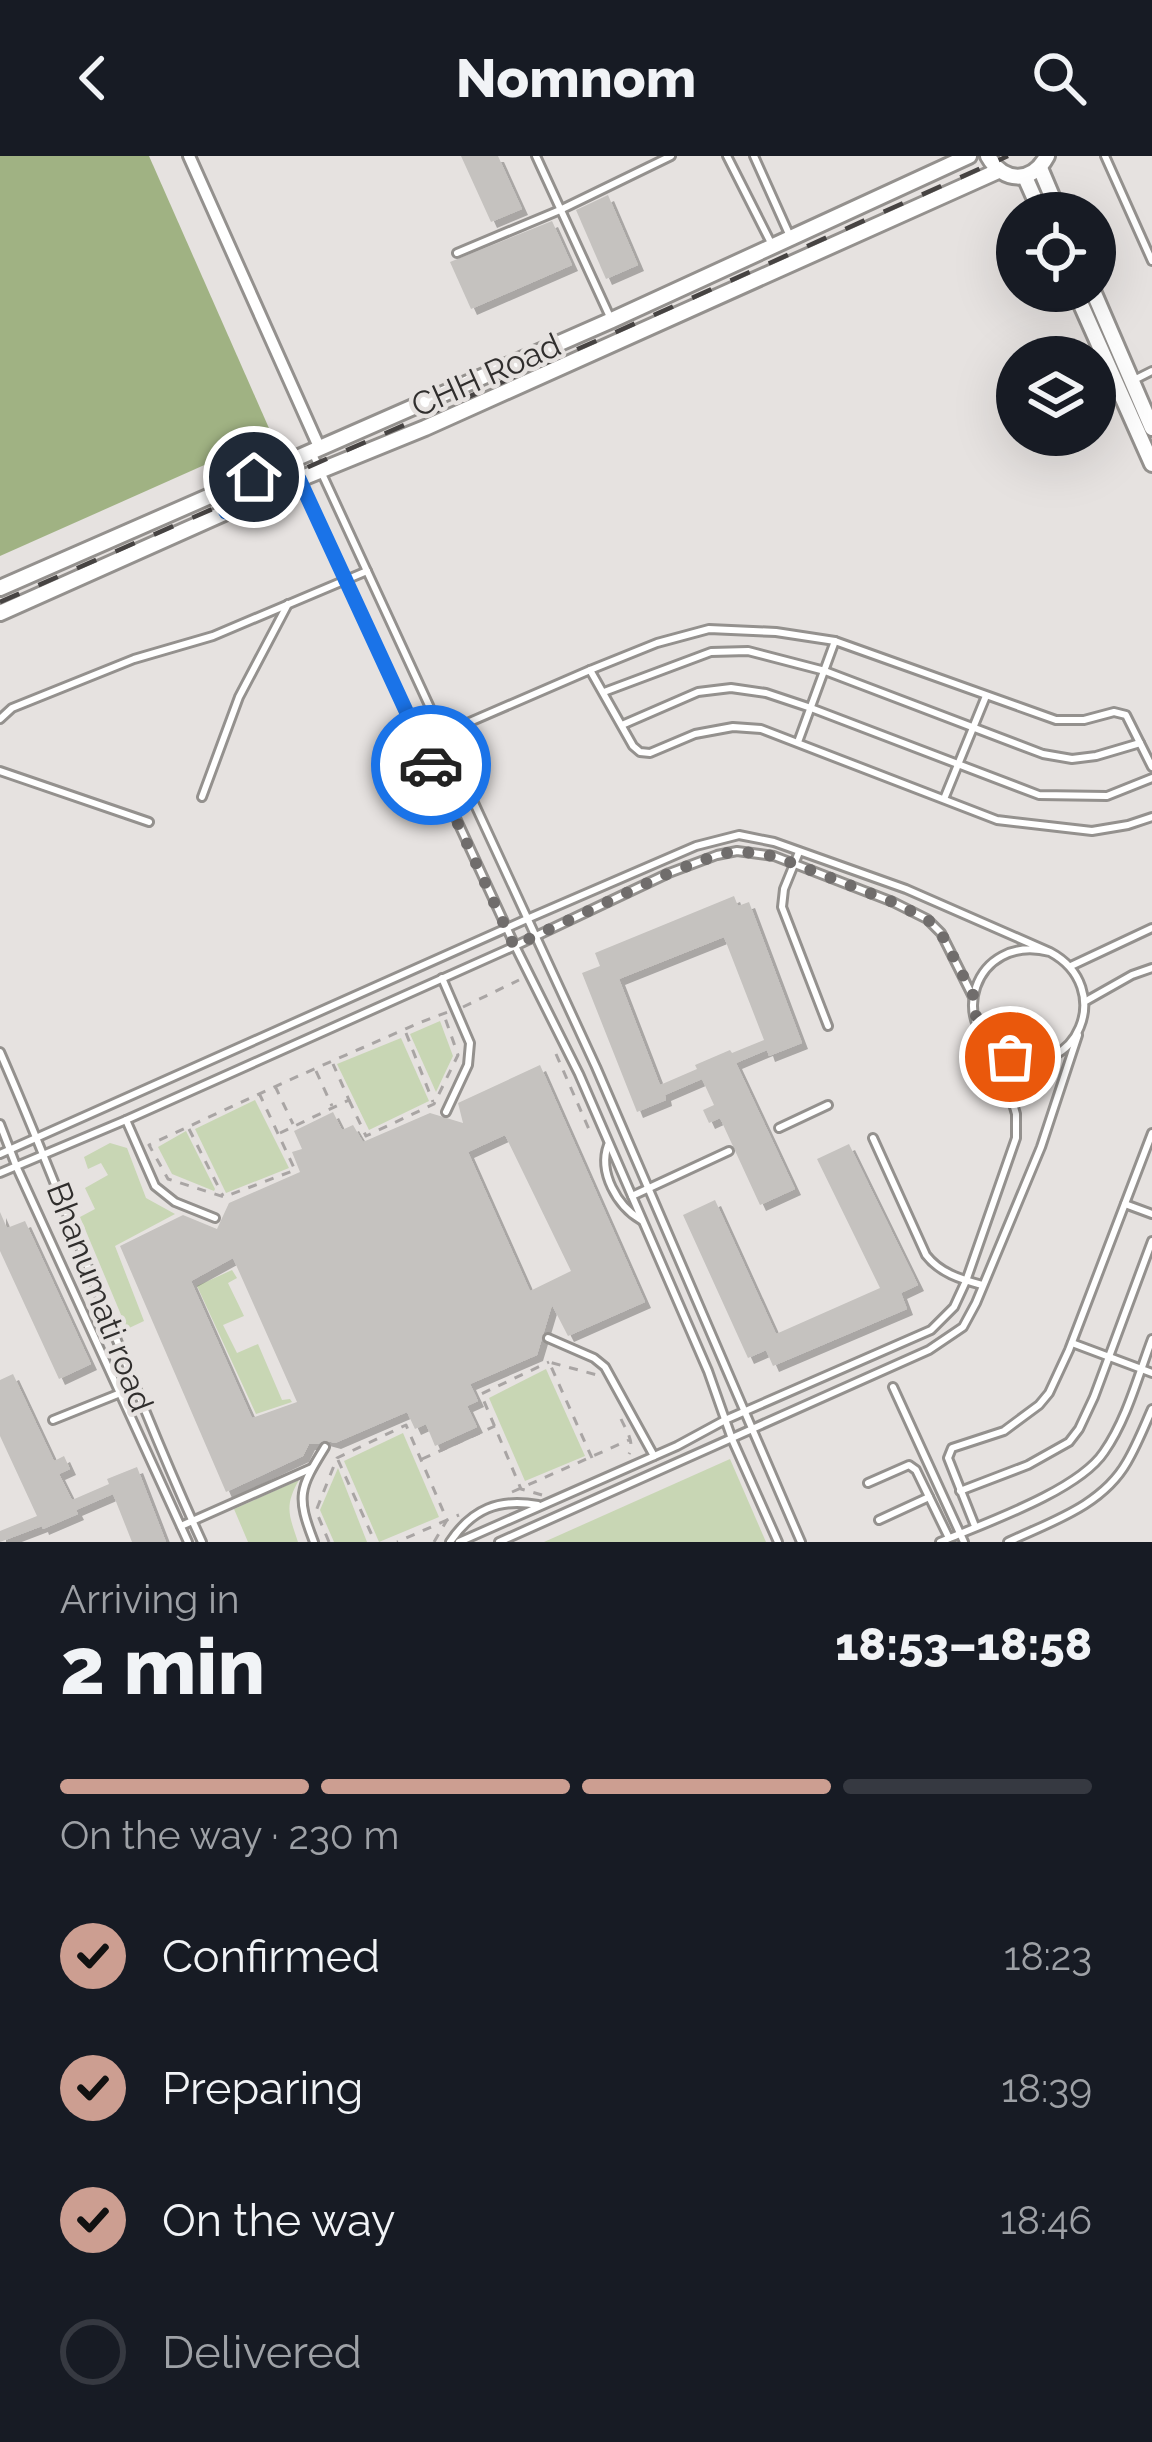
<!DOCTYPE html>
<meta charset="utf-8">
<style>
:root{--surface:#171b24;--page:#242831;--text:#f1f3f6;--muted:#9ea1a6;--line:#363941;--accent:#cc9e91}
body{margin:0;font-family:Raleway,sans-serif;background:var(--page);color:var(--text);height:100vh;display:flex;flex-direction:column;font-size:45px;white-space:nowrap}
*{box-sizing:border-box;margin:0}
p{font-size:39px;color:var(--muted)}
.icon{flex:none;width:66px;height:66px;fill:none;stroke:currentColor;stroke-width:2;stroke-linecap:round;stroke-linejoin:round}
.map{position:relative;height:1386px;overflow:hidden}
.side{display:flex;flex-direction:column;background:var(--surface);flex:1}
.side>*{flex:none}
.controls{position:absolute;left:996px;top:36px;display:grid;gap:24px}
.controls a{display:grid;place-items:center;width:120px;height:120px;border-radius:50%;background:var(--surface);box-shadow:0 12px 48px #0002;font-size:60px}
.pin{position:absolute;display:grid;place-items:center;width:102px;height:102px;color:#fff;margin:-51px;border:6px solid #fff;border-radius:50%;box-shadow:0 3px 12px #0007}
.courier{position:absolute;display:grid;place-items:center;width:120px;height:120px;margin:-60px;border:9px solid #1a73e8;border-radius:50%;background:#fff;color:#222;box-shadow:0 3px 15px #0007}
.summary em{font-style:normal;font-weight:800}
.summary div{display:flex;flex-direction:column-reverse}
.summary{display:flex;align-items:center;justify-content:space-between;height:204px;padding:0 60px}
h1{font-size:78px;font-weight:800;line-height:90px}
.bar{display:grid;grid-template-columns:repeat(4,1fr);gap:18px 12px;align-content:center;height:144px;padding:0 60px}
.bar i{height:15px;border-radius:9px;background:var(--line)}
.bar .on{background:var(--accent)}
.bar p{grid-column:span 4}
ol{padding:0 60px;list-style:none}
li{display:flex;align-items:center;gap:36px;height:132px}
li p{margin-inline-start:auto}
li .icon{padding:12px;border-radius:50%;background:var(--accent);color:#111;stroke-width:4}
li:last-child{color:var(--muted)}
li i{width:66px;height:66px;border:6px solid var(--line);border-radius:50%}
header{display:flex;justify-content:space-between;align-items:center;height:156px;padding:0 60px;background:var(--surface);font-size:54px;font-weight:800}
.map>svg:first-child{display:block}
.green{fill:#c8d6b4}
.forest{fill:#a0b283}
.building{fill:#c5c2bf;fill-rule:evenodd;filter:url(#shadow)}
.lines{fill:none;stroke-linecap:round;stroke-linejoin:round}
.service-casing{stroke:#94918e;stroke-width:12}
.minor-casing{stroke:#94918e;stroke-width:16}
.tertiary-casing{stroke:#94918e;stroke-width:20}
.path{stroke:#a9a5a4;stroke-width:3;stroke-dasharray:9 9;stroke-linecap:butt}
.service{stroke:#fff;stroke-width:6}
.minor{stroke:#fff;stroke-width:10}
.tertiary{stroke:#fff;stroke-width:14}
.rail{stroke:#464342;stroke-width:4.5;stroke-dasharray:21 21;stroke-linecap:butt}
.done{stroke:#706d6c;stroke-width:12;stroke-dasharray:0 21.6}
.route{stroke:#1a73e8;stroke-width:15}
.labels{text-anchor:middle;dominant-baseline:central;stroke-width:9;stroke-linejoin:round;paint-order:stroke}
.street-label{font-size:33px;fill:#302e2d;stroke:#e6e2e0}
</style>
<header><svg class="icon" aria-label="back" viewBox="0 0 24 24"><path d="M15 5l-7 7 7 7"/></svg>Nomnom<svg class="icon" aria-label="search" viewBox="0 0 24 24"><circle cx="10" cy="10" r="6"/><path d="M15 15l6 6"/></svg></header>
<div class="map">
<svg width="1152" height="1386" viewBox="0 0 1152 1386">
<defs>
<filter id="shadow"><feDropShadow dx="6" dy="6" stdDeviation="0" flood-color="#0004"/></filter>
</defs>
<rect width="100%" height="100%" fill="#e6e2e0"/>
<g class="green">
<polygon points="440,865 453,900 436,936 410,878"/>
<polygon points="401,882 429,945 369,974 337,908"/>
<polygon points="255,944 289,1012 226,1037 195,973"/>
<polygon points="186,975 215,1033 214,1035 172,1018 158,991"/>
<polygon points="110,987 127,992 146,1042 175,1058 115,1090 144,1165 127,1173 80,1061 95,1053 85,1032 108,1019 101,1007 88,1013 84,1001"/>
<polygon points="232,1114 237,1122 228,1127 244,1160 223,1169 237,1197 258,1188 282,1244 290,1243 292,1246 256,1258 197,1130"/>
<polygon points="546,1213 585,1300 525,1325 489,1242"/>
<polygon points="403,1277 439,1361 379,1386 344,1305"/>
<polygon points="730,1303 766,1386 544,1386"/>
<polygon points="338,1312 367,1386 334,1386 320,1354"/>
<path d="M299,1324C284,1350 289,1359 298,1386H248L234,1353Z"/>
</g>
<polygon class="forest" points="0,0 149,0 272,279 0,400"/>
<g class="building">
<polygon points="461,0 498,0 522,53 491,66"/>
<polygon points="608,39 638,109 606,123 576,54"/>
<polygon points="552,65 572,109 471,153 450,106"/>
<path d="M734,740L738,750L749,746L802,887L769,900L767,894L736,907L795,1033L760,1049L720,962L709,967L703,954L714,949L702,923L665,939L666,944L637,956L582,817L600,810L595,797ZM724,781L764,884L732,897L730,894L695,909L697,913L660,929L619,823Z"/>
<path d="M540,909L645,1146L568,1180L552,1149L537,1199L470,1228L478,1245L467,1250L477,1271L435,1290L426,1268L415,1273L407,1256L335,1287L324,1284L318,1288H309L303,1300L226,1336L120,1090L183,1059L217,1073L229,1047L300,1016L292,996L302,993L294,975L333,956L342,974L353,969L363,986L430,957L463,967L458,947ZM505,979L571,1115L530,1135L468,996ZM233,1102L297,1246L252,1262L191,1125Z"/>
<polygon points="849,988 918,1129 901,1137 907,1153 773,1210 766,1194 748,1202 683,1059 715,1044 776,1178 880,1132 817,1003"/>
<polygon points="0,1056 7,1072 25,1065 91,1208 59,1223 0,1095"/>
<polygon points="13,1218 54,1305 64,1300 70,1313 59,1318 72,1344 109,1328 107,1323 137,1311 166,1386 132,1386 113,1338 76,1354 78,1358 43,1373 42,1370 0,1386 0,1375 37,1360 0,1280 0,1224"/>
</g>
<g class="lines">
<defs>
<g id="service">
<polyline points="536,0 610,161"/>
<polyline points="727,0 771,87"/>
<polyline points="754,0 789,78"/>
<polyline points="1105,0 1152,105"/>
<polyline points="457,97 560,54 671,0"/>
<polyline points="1134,224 1152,215"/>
<polyline points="312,296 596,911 801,1386"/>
<polyline points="292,307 515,790 579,918 708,1215 732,1283 778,1386"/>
<polyline points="590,514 633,590 640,596 650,597 695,578 733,571 761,573 997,664 1092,675 1128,669 1152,661"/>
<polyline points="604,536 711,496 748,495 825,515 1043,598 1072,603 1096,600 1140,587"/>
<polyline points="0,563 12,552 134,503 213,480 367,415"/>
<polyline points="622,569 698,536 731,532 766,537 811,552 1039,639 1107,640 1152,622"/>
<polyline points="442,578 590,514 657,487 709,473 776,476 835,485 1056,564 1084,564 1114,556 1126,559 1152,611"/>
<polyline points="798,586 835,485"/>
<polyline points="0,615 149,666"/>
<polyline points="202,641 239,541 288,448"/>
<polyline points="944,643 986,540"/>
<polyline points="799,696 784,733 782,751 828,870"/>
<polyline points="1071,810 1152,772"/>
<polyline points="442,822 470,887 468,909 446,956"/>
<polyline points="1086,845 1132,819 1152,812"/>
<path d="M0,896C71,1058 128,1225 202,1386"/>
<polyline points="126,964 155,1030 175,1046 215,1062"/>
<polyline points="0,968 17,1012 188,1386"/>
<polyline points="779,972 828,949"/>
<path d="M873,982L926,1099C940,1117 960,1123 982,1129"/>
<path d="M608,989C598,1016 617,1050 641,1064"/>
<path d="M0,998L527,763L696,690L739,679L774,686L906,733L1050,796C1117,832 1076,926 1009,900C944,874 973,776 1050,796"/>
<polyline points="0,1017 126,964 515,790 669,717 717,699 737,695 774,700 893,746 927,763 941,777 973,841"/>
<polyline points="632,1040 729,995"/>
<polyline points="1125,1048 1152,1058"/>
<polyline points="548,1182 594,1202 605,1211 654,1300"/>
<polyline points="1072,1187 1152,1217"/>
<polyline points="893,1231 964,1386"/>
<polyline points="53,1264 133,1232"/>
<polyline points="868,1327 909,1309 916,1314 949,1382"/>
<polyline points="960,1335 1028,1309 1069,1286 1079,1273 1094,1241 1152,1085"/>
<polyline points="879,1364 929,1341"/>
<polyline points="181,1370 312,1312"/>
<polyline points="975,1370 948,1302 952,1292 1004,1275 1039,1249 1049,1237 1069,1194 1152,977"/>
<path d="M314,1386C296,1340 299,1333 325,1291"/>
<path d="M450,1386C472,1353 499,1342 538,1349"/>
<polyline points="459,1386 677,1290 725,1264 931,1174 954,1151 966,1125 1016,982 1016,958 998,896"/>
<polyline points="499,1386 929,1194 963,1171 976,1147 1041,991 1078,879"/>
<path d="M940,1386C985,1367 1078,1335 1104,1296C1127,1263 1138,1220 1152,1183"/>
<path d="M1008,1386C1050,1366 1102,1350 1127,1306C1137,1289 1144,1271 1152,1253"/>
</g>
<polyline id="minor" points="189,0 320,293"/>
<g id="tertiary">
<path d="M988,0C1003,27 1032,28 1047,0"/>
<polyline points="1040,12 1059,57"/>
<polyline points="1025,21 1041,57"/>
<polyline points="1075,135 1152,308"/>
<polyline points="1093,135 1152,272"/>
<polyline points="0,432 612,164 969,0"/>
<polyline points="0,457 307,320 425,272 998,15"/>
</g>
</defs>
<use href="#service" class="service-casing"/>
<use href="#minor" class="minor-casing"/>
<use href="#tertiary" class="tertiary-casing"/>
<g class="path">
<polyline points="463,851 519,824"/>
<polyline points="406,877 433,946"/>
<polyline points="556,898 591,978"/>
<polyline points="316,915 332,950"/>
<polyline points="275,930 293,968"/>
<path d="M259,937L295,1014L224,1041L168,1023L149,989C220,956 290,923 362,892C390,880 419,866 448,856"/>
<polyline points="349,944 366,980 434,948 458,899 444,859"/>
<polyline points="189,973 223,1040"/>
<polyline points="280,977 349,944 333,908"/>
<path d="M621,1263C626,1274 635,1286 629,1298"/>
<polyline points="592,1302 549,1206 597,1219"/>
<polyline points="422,1303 495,1270"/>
<polyline points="338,1304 375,1386"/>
<polyline points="512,1336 629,1284"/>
<polyline points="542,1339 521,1333 481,1238 549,1206"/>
<polyline points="329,1386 316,1355 337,1302 406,1269 447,1364 397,1386"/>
<polyline points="434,1386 447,1364 459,1359"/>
</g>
<use href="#service" class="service"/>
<use href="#minor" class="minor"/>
<use href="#tertiary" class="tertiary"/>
<polyline class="rail" points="0,446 596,185 1008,0"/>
</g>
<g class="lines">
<polyline class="done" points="431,609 514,790 669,717 717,699 737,695 774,700 893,746 927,763 941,777 974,841 977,869 986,883 1010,901"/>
<polyline class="route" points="254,321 217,337 226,356 299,323 431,609"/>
</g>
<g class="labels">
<g class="street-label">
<text transform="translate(486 219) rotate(-24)">CHH Road</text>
<text transform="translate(100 1141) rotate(69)">Bhanumati road</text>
</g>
</g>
</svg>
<div class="controls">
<a><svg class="icon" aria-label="locate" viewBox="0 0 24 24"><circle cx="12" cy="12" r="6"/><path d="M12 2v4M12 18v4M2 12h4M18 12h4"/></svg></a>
<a><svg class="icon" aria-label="layers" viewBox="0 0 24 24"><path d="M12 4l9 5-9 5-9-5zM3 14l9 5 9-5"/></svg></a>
</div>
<div class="pin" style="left:1010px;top:901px;background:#ea580c"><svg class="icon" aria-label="bag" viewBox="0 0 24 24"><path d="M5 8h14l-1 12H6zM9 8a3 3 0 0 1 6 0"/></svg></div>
<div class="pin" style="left:254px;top:321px;background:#1f2937"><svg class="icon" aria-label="home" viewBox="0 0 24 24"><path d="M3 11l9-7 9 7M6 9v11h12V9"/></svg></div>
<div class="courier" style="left:431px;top:609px"><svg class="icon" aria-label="car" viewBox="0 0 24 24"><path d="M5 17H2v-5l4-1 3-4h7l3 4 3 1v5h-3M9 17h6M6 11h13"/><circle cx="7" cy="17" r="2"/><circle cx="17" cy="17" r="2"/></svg></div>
</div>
<section class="side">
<div class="summary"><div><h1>2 min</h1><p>Arriving in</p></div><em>18:53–18:58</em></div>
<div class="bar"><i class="on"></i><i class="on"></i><i class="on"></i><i></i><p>On the way · 230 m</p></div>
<ol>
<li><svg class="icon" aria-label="check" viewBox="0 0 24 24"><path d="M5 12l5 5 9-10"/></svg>Confirmed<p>18:23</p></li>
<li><svg class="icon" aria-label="check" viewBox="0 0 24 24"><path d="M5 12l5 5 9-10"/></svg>Preparing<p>18:39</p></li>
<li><svg class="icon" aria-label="check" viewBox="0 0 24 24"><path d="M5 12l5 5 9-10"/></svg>On the way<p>18:46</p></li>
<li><i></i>Delivered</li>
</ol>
</section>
